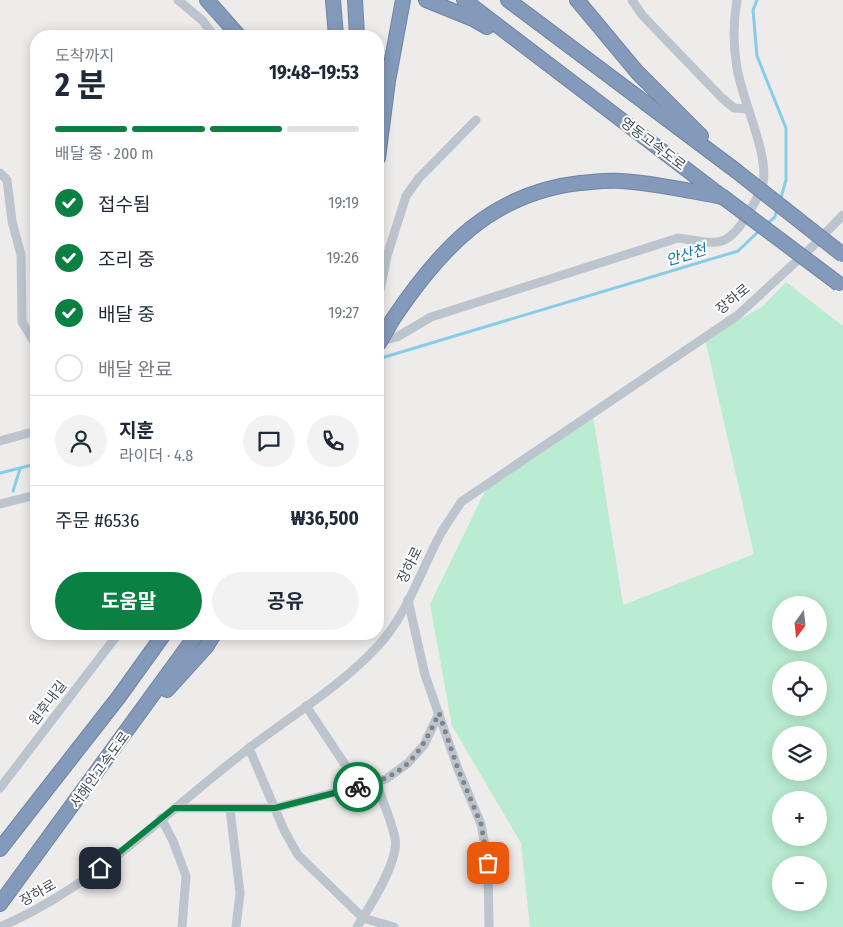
<!DOCTYPE html>
<html lang="ko">
<meta charset="utf-8">
<style>
:root{--surface:#fff;--page:#f2f2f3;--text:#1f2937;--muted:#747a83;--line:#e0e1e3;--accent:#0b8043}
body{margin:0;font-family:"Fira Sans Condensed","Noto Sans KR",sans-serif;background:var(--page);color:var(--text);height:100vh;display:flex;flex-direction:column;font-size:19px;white-space:nowrap}
*{box-sizing:border-box;margin:0}
p{font-size:16px;color:var(--muted)}
.icon{flex:none;width:28px;height:28px;fill:none;stroke:currentColor;stroke-width:2;stroke-linecap:round;stroke-linejoin:round}
.map{position:relative;flex:1;overflow:hidden}
.sheet{position:absolute;left:30px;top:30px;width:354px;height:610px;display:flex;flex-direction:column;background:var(--surface);border-radius:20px;box-shadow:0 2px 12px #0003}
.sheet>*{flex:none}
.needle{width:32px;rotate:195deg}
.tools{position:absolute;left:772px;top:596px;display:grid;gap:10px}
.tools a{display:grid;place-items:center;width:55px;height:55px;border-radius:50%;background:var(--surface);box-shadow:0 2px 12px #0003;font-size:25px}
.pin{position:absolute;display:grid;place-items:center;width:42px;height:42px;color:#fff;margin:-21px;border-radius:10px;box-shadow:0 2px 8px #0006}
.courier{position:absolute;display:grid;place-items:center;width:50px;height:50px;margin:-25px;border:4px solid #0b8043;border-radius:50%;background:#fff;color:#222;box-shadow:0 1px 6px #0007}
.headline em{font-style:normal;font-weight:700}
.headline div{display:flex;flex-direction:column-reverse}
.headline{display:flex;align-items:center;justify-content:space-between;height:85px;padding:0 25px}
h1{font-size:32px;font-weight:700;line-height:38px}
.bar{display:grid;grid-template-columns:repeat(4,1fr);gap:8px 5px;align-content:center;height:60px;padding:0 25px}
.bar i{height:6px;border-radius:4px;background:var(--line)}
.bar .selected{background:var(--accent)}
.bar p{grid-column:span 4}
.line{display:flex;align-items:center;gap:12px;padding:0 25px;border-top:1px solid var(--line)}
.line div{flex:1}
.round{display:grid;place-items:center;flex:none;width:52px;height:52px;border-radius:26px;background:var(--page)}
ol{padding:0 25px;list-style:none}
li{display:flex;align-items:center;gap:15px;height:55px}
li p{margin-inline-start:auto}
li .icon{padding:5px;border-radius:50%;background:var(--accent);color:#fff;stroke-width:4}
li:last-child{color:var(--muted)}
li i{width:28px;height:28px;border:2px solid var(--line);border-radius:50%}
.primary-button{display:flex;gap:10px;margin-top:auto;padding:10px 25px}
.primary-button a{flex:1;height:58px;border-radius:30px;background:var(--accent);color:#fff;font-size:20px;font-weight:700;line-height:58px;text-align:center}
.primary-button a+a{background:var(--page);color:var(--text)}
.map>svg:first-child{display:block}
.green{fill:#b9ecd1;fill-rule:evenodd}
.lines{fill:none;stroke-linecap:round;stroke-linejoin:round}
.stream{stroke:#87cde8;stroke-width:3}
.highway-casing{stroke:#6f85a5;stroke-width:16}
.minor{stroke:#bcc5ce;stroke-width:9}
.highway{stroke:#849aba;stroke-width:14}
.highway-bridge-casing{stroke:#6f85a5;stroke-width:16;stroke-linecap:butt}
.highway-bridge{stroke:#849aba;stroke-width:14}
.done{stroke:#80848b;stroke-width:5;stroke-dasharray:0 9}
.route{stroke:#0b8043;stroke-width:6}
.labels{text-anchor:middle;dominant-baseline:central;stroke-width:4;stroke-linejoin:round;paint-order:stroke}
.street-label{font-size:14px;fill:#444d58;stroke:#fff}
.water-label{font-size:15px;font-style:italic;fill:#1077a0;stroke:#fff}
</style>
<div class="map">
<svg width="843" height="927" viewBox="0 0 843 927">
<rect width="100%" height="100%" fill="#eeebeb"/>
<path class="green" d="M786,282L843,326V927H530L521,843L452,726L430,604L489,483L592,409L623,605L754,554L705,339L763,306ZM781,605H819V642H781ZM781,670H819V708H781ZM781,735H819V772H781ZM781,800H819V838H781ZM781,865H819V902H781Z"/>
<g class="lines">
<g class="stream">
<polyline points="757,0 753,10 757,56 786,128 786,180 780,201"/>
<polyline points="767,224 775,217 777,209"/>
<polyline points="378,359 738,251 760,230"/>
<polyline points="0,473 36,464"/>
<polyline points="13,491 20,469"/>
</g>
<defs>
<g id="highway">
<polyline points="207,0 239,36"/>
<polyline points="333,0 336,36"/>
<polyline points="355,0 357,36"/>
<polyline points="426,0 473,19 487,27"/>
<polyline points="464,0 720,195"/>
<polyline points="508,0 735,170"/>
<polyline points="577,0 637,72 701,136"/>
<polyline points="378,158 388,81 403,0"/>
<path d="M393,319C440,249 491,193 580,183C593,182 608,180 621,181C655,183 689,191 723,197"/>
<polyline points="167,690 206,647 214,634"/>
<polyline points="0,849 118,698 164,634"/>
<polyline points="0,904 197,634"/>
</g>
</defs>
<use href="#highway" class="highway-casing"/>
<g class="minor">
<polyline points="178,0 203,21 214,36"/>
<polyline points="632,0 642,15 722,98 734,108 747,109"/>
<polyline points="0,173 7,180 12,221 21,255 22,322 36,345"/>
<polyline points="378,300 387,256 406,196 419,178 476,120"/>
<path d="M378,342L397,337L431,317L678,238C715,243 726,251 748,214C754,204 760,194 763,183C769,154 742,100 737,68C733,45 733,23 737,0"/>
<polyline points="0,441 36,431"/>
<polyline points="0,504 36,495"/>
<polyline points="408,600 425,675 458,769 481,824 488,863 489,927"/>
<polyline points="306,706 360,787"/>
<polyline points="249,748 284,830 298,855 363,918 394,927"/>
<polyline points="0,788 118,634"/>
<polyline points="175,808 275,808 386,779 408,763 424,745 439,713"/>
<polyline points="230,809 240,893 236,927"/>
<polyline points="161,818 173,841 186,876 182,927"/>
<path d="M0,927C94,887 167,811 248,749C291,716 341,686 378,646C406,616 420,573 439,537C445,525 454,514 461,502L738,315L811,248L843,215"/>
<path d="M357,927C369,908 400,860 395,838C391,819 382,800 376,782"/>
</g>
<use href="#highway" class="highway"/>
<defs>
<g id="highway-bridge">
<polyline points="735,170 843,255"/>
<polyline points="723,197 839,284"/>
<polyline points="378,345 393,319"/>
</g>
</defs>
<use href="#highway-bridge" class="highway-bridge-casing"/>
<use href="#highway-bridge" class="highway-bridge"/>
</g>
<g class="lines">
<path class="done" d="M358,787C406,776 420,755 439,713L458,769L481,824L488,863"/>
<polyline class="route" points="100,868 174,808 275,808 358,787"/>
</g>
<g class="labels">
<g class="street-label">
<text transform="translate(653 144) rotate(37)">영동고속도로</text>
<text transform="translate(733 299) rotate(-39)">장하로</text>
<text transform="translate(410 565) rotate(-64)">장하로</text>
<text transform="translate(48 703) rotate(-53)">원후내길</text>
<text transform="translate(100 770) rotate(-54)">서해안고속도로</text>
<text transform="translate(38 893) rotate(-29)">장하로</text>
</g>
<g class="water-label">
<text transform="translate(686 255) rotate(-17)">안산천</text>
</g>
</g>
</svg>
<div class="tools">
<a><svg class="needle" viewBox="-14 -14 28 28"><path d="M0-13l5 13h-10z" fill="#e53935"/><path d="M0 13l5-13h-10z" fill="#747a83"/></svg></a>
<a><svg class="icon" aria-label="locate" viewBox="0 0 24 24"><circle cx="12" cy="12" r="6"/><path d="M12 2v4M12 18v4M2 12h4M18 12h4"/></svg></a>
<a><svg class="icon" aria-label="layers" viewBox="0 0 24 24"><path d="M12 4l9 5-9 5-9-5zM3 14l9 5 9-5"/></svg></a>
<a>+</a>
<a>−</a>
</div>
<div class="pin" style="left:488px;top:863px;background:#ea580c"><svg class="icon" aria-label="bag" viewBox="0 0 24 24"><path d="M5 8h14l-1 12H6zM9 8a3 3 0 0 1 6 0"/></svg></div>
<div class="pin" style="left:100px;top:868px;background:#1f2937"><svg class="icon" aria-label="home" viewBox="0 0 24 24"><path d="M3 11l9-7 9 7M6 9v11h12V9"/></svg></div>
<div class="courier" style="left:358px;top:787px"><svg class="icon" aria-label="bike" viewBox="0 0 24 24"><circle cx="6" cy="16" r="4"/><circle cx="18" cy="16" r="4"/><path d="M6 16l4-8h5l3 8M10 8l3 8H6M13 5h3"/></svg></div>
<section class="sheet">
<div class="headline"><div><h1>2 분</h1><p>도착까지</p></div><em>19:48–19:53</em></div>
<div class="bar"><i class="selected"></i><i class="selected"></i><i class="selected"></i><i></i><p>배달 중 · 200 m</p></div>
<ol>
<li><svg class="icon" aria-label="check" viewBox="0 0 24 24"><path d="M5 12l5 5 9-10"/></svg>접수됨<p>19:19</p></li>
<li><svg class="icon" aria-label="check" viewBox="0 0 24 24"><path d="M5 12l5 5 9-10"/></svg>조리 중<p>19:26</p></li>
<li><svg class="icon" aria-label="check" viewBox="0 0 24 24"><path d="M5 12l5 5 9-10"/></svg>배달 중<p>19:27</p></li>
<li><i></i>배달 완료</li>
</ol>
<div class="line" style="height:90px"><a class="round"><svg class="icon" aria-label="person" viewBox="0 0 24 24"><circle cx="12" cy="8" r="4"/><path d="M4 21q1-7 8-7t8 7"/></svg></a><div><b>지훈</b><p>라이더 · 4.8</p></div><a class="round"><svg class="icon" aria-label="chat" viewBox="0 0 24 24"><path d="M4 5h16v11H9l-5 4z"/></svg></a><a class="round"><svg class="icon" aria-label="phone" viewBox="0 0 24 24"><path d="M5 4h4l2 5-3 2q2 4 5 5l2-3 5 2v4C11 20 4 13 5 4z"/></svg></a></div>
<div class="line" style="height:65px"><div>주문 #6536</div><b>₩36,500</b></div>
<div class="primary-button"><a>도움말</a><a>공유</a></div>
</section>
</div>
